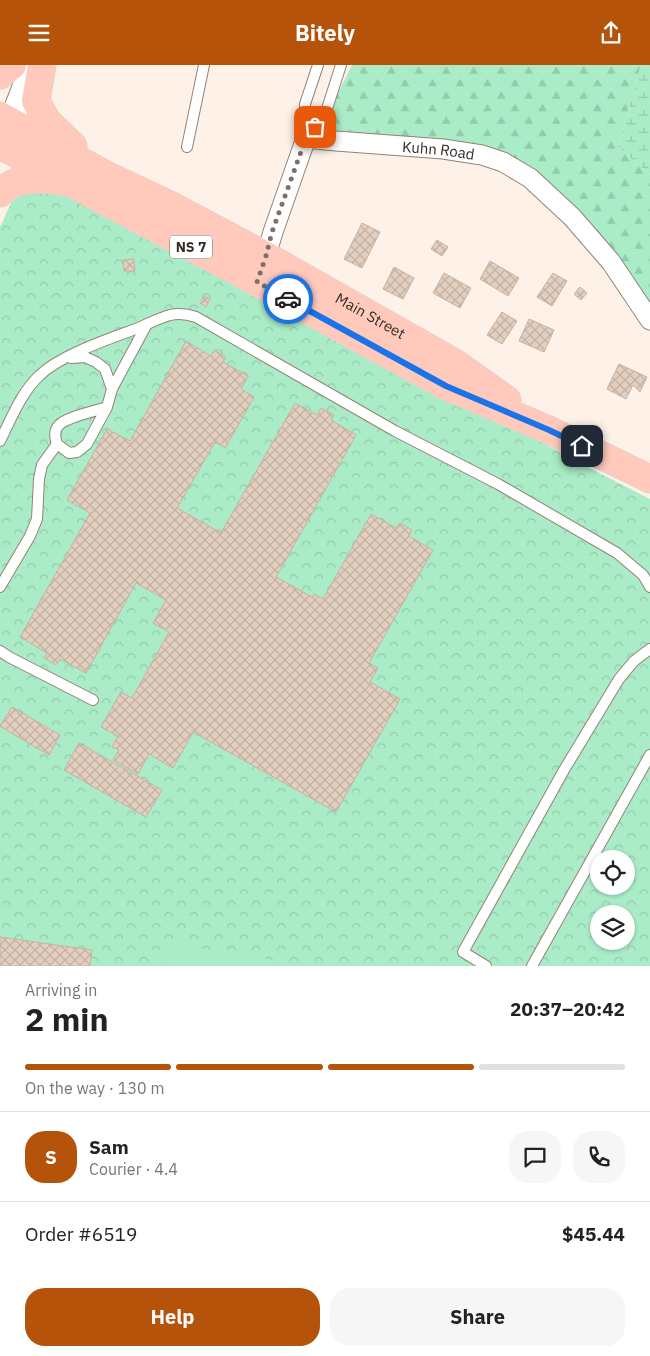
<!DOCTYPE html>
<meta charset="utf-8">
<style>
:root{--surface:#fff;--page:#f6f6f6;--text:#222;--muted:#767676;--line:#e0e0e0;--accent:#b45309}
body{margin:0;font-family:"IBM Plex Sans",sans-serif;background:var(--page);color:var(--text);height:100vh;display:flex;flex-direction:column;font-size:19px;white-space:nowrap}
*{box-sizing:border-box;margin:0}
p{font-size:16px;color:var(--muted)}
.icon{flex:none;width:28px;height:28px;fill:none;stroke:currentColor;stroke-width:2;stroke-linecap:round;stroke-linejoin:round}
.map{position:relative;height:901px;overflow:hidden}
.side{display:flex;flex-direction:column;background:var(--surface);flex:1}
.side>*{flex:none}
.fabs{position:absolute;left:590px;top:785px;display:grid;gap:10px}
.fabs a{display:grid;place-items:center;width:45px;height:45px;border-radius:50%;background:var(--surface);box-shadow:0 1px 4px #0004;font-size:25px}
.pin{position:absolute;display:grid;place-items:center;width:42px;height:42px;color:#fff;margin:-21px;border-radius:10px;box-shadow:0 2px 8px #0006}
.courier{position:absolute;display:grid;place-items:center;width:50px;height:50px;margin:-25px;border:4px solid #1a73e8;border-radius:50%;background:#fff;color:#222;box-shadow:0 1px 6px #0007}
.summary em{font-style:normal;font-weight:800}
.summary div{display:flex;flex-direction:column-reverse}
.summary{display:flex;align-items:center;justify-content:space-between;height:85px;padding:0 25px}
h1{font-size:32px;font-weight:800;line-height:38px}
.bar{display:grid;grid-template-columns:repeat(4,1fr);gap:8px 5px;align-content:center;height:60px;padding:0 25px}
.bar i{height:6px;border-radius:4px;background:var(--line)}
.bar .on{background:var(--accent)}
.bar p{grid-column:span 4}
.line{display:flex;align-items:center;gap:12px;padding:0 25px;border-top:1px solid var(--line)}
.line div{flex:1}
.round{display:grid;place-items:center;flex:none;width:52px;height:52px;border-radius:20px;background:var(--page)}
.cta{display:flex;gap:10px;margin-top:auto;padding:10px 25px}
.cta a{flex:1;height:58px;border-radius:20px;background:var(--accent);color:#fff;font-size:20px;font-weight:800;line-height:58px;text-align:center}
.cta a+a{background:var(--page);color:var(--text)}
header{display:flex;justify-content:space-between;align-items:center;height:65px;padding:0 25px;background:var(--accent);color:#fff;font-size:22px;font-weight:800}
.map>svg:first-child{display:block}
.forest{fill:url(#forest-firs)}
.wetland{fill:url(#wetland-marsh)}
.park{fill:url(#park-crowns);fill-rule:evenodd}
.garden{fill:#aaecc7}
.building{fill:url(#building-cross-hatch);stroke:#c6b2a3}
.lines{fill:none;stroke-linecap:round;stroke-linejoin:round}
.service-casing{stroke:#948273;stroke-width:12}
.minor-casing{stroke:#948273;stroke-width:21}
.tertiary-casing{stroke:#948273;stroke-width:26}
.primary-casing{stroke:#d6d5d3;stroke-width:29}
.service{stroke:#fff;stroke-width:10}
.minor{stroke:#fff;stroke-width:19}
.tertiary{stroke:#fff;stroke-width:24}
.primary{stroke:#ffcabb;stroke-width:28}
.done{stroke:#7a7169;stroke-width:5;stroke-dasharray:0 9}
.route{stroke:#1a73e8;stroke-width:6}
.labels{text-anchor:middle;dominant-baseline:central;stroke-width:4.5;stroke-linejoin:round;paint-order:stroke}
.shield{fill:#fff;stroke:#706b66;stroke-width:1}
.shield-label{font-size:14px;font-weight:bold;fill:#332b25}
.street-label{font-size:15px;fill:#332b25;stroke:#fff}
</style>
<header><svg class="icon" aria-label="menu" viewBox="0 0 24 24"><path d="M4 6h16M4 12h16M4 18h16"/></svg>Bitely<svg class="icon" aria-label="share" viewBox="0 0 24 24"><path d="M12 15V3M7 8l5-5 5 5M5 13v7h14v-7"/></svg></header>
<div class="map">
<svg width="650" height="901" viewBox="0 0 650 901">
<defs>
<pattern id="forest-firs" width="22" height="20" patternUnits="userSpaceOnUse" patternTransform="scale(1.25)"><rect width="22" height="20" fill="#aaecc7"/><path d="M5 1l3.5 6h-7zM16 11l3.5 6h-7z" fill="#93cbab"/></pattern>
<pattern id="wetland-marsh" width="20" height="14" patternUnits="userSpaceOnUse" patternTransform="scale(1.25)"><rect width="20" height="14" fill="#aaecc7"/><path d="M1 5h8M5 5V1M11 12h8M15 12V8" fill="none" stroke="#93cbab"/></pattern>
<pattern id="park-crowns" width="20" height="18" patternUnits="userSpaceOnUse" patternTransform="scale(1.25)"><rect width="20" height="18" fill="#aaecc7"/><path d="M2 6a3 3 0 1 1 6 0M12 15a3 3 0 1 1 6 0" fill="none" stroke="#93cbab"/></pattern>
<pattern id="building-cross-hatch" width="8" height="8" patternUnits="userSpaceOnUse" patternTransform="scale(1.25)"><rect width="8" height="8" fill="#e3cfbf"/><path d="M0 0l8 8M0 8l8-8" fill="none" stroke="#c3b2a4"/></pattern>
</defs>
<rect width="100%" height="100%" fill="#fef2e8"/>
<polygon class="forest" points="352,0 641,0 618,82 650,110 650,264 588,178 500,96 313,78"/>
<polygon class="wetland" points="641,0 650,0 650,110 618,82"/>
<path class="park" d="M26,106L367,281L574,395L650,434V901H0V162ZM599,794H626V821H599ZM599,849H626V876H599Z"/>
<polygon class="garden" points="167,878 301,900 301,901 164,901"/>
<g class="building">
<polygon points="362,158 380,167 362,203 344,194"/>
<polygon points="437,175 448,182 442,191 431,184"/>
<polygon points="134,194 135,206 124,206 123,195"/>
<polygon points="490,196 519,213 508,231 480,214"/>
<polygon points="394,202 414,213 403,234 383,224"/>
<polygon points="444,208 471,223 460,243 433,228"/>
<polygon points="553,208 567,216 552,241 537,232"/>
<polygon points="580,222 587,228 581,235 574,229"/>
<polygon points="204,231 210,234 206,242 200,238"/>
<polygon points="502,247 517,256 502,279 487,270"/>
<polygon points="529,254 554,265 544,287 519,276"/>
<polygon points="186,276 211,291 214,285 226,292 223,297 248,311 241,324 254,332 225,383 215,377 177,443 221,468 295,338 317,350 321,343 334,350 331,355 356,370 276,512 312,532 314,529 323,534 371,449 396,463 400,458 412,465 409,471 433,485 369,598 378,603 370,617 400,634 336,747 193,667 173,703 149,689 138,709 113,695 119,685 112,682 118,671 101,662 121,627 132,633 169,567 153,558 166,535 136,518 86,608 60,594 56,600 44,593 47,588 20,572 90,448 67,435 107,364 130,376"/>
<polygon points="619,299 647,312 640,327 633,320 626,334 607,324"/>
<polygon points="12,642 60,670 49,690 0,661"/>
<polygon points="79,678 162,725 146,752 64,705"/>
<polygon points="0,872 92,885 90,901 0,901"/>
</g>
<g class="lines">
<defs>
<g id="service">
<polyline points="306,73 325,50 341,0"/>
<polyline points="306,73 305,39 318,0"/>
<polyline points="187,82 204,0"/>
<polyline points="71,293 85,292 96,297 105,304 112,324"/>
<path d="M107,342C96,346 66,352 59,360C54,365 55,373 57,379L69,388L77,387L87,379L107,342L112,324L147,259"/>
<path d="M0,376C11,354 21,328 39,311C60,290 109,274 138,263C148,259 159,253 170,250C179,248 187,249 196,252L395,366L498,419L617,488L643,510L650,522"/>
<polyline points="0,522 30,471 37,454 39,414 42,400 57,379"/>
<polyline points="0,586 9,592 93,635"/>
<polyline points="486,901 463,887 564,705 619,614 634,596 650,584"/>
<polyline points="532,901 650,690"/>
</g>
<g id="minor">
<path id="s1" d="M263,201L273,167L306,73L336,76L443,84L482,90L503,97L530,113L572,152L611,197L650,255"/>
</g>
<polyline id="tertiary" points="5,73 33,0"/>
<g id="primary">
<polyline points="42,0 36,36 47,56 73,81"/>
<polyline points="0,10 12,0"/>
<path id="s2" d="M0,51L102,108L170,140L266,191L455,298L507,335"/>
<polyline points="0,80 257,217 446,321 549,365 650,414"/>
<path d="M0,128C20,109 37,114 62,116"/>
</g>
</defs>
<use href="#service" class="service-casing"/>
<use href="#minor" class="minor-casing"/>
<use href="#tertiary" class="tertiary-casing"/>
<use href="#primary" class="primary-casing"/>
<use href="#service" class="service"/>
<use href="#minor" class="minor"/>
<use href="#tertiary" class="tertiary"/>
<use href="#primary" class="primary"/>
</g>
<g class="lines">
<polyline class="done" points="288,234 257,217 266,191 272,167 306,73 315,62"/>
<polyline class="route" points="288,234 446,321 549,365 582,381"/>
</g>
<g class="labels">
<rect class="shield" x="170" y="170.5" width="42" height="23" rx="4"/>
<g class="shield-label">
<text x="191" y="182">NS 7</text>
</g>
<g class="street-label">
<text stroke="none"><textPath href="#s1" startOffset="268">Kuhn Road</textPath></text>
<text stroke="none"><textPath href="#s2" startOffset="421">Main Street</textPath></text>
</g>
</g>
</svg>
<div class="fabs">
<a><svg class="icon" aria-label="locate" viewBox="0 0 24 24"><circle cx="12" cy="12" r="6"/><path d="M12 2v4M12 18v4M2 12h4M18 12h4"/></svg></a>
<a><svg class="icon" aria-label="layers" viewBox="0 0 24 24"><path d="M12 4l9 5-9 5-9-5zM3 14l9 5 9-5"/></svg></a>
</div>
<div class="pin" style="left:315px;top:62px;background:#ea580c"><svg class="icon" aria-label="bag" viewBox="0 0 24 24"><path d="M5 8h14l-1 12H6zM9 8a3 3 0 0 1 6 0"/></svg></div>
<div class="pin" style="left:582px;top:381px;background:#1f2937"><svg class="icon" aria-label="home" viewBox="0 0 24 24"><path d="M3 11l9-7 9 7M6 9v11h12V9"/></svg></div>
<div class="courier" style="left:288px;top:234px"><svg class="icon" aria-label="car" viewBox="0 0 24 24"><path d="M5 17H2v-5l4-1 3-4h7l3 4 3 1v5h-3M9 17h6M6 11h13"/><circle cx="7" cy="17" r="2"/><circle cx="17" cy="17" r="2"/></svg></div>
</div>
<section class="side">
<div class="summary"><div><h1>2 min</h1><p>Arriving in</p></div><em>20:37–20:42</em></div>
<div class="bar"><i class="on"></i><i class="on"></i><i class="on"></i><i></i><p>On the way · 130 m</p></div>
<div class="line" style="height:90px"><b class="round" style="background:var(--accent);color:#fff">S</b><div><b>Sam</b><p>Courier · 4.4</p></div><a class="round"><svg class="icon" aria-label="chat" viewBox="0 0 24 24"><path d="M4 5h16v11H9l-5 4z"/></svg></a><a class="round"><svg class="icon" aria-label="phone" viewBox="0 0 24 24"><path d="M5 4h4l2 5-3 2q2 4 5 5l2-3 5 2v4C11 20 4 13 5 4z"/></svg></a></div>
<div class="line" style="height:65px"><div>Order #6519</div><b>$45.44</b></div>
<div class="cta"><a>Help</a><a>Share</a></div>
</section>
